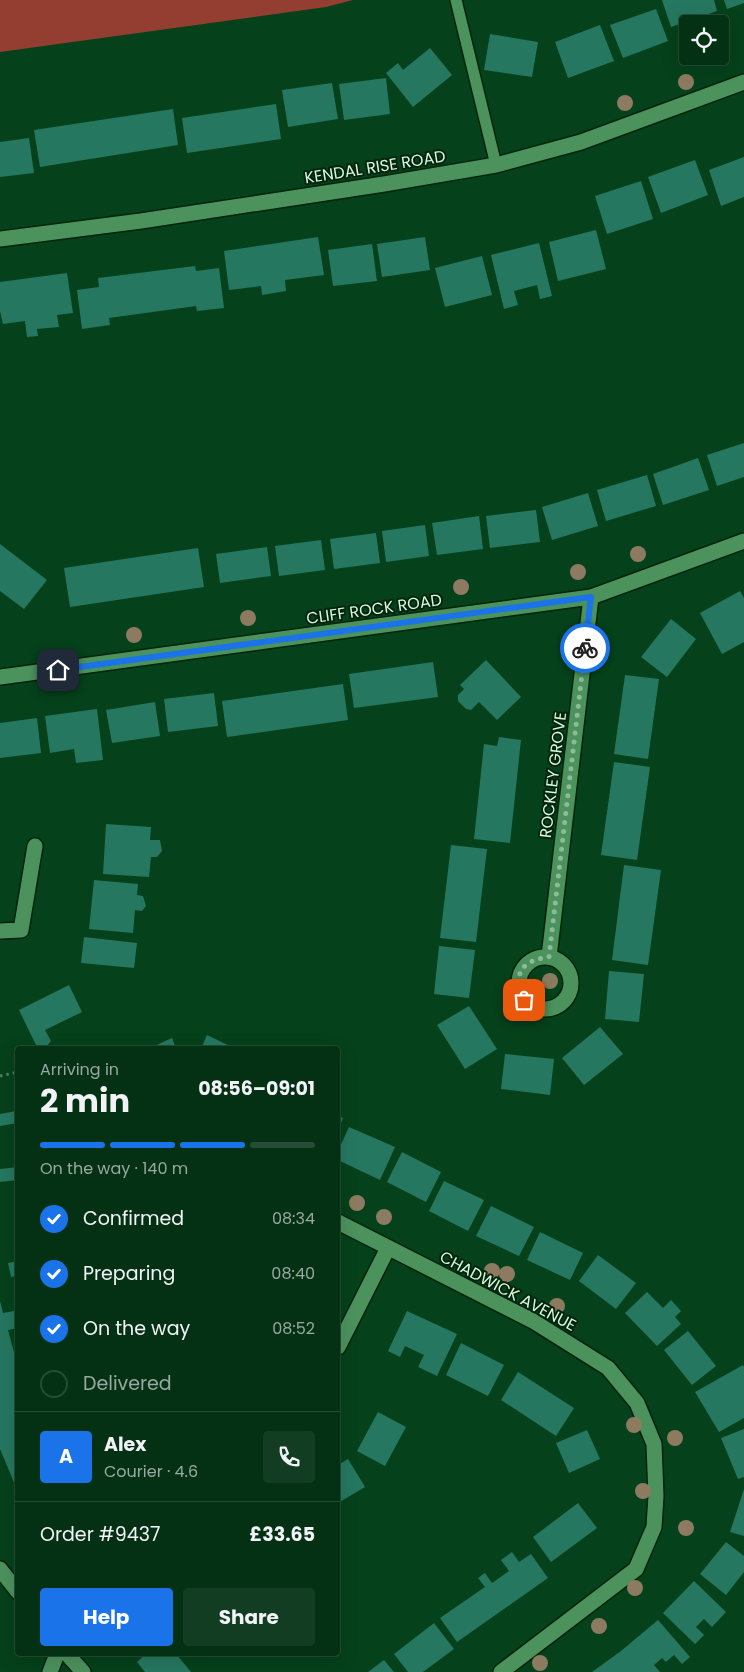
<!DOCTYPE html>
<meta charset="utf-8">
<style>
:root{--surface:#043114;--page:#123d22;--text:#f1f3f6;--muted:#97a9a0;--line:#254c34;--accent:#1a73e8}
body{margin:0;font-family:Poppins,sans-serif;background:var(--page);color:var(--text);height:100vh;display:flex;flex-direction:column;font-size:19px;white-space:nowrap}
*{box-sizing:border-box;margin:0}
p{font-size:16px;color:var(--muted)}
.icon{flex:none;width:28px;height:28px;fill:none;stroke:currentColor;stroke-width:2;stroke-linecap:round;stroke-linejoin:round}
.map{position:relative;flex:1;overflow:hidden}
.side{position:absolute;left:15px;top:1046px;width:325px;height:610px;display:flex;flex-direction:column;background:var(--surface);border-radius:5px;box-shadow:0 5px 20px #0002,0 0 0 1px var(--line)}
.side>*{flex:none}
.fabs{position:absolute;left:679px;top:15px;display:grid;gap:10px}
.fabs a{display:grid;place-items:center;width:50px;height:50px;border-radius:5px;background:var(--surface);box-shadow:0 5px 20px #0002,0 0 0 1px var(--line);font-size:25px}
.pin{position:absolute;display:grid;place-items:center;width:42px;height:42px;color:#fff;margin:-21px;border-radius:10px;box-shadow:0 2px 8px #0006}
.courier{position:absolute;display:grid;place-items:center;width:50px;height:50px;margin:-25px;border:4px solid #1a73e8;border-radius:50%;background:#fff;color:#222;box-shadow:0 1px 6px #0007}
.overview em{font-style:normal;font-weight:700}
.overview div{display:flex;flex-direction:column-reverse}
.overview{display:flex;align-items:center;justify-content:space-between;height:85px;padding:0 25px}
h1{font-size:32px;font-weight:700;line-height:38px}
.bar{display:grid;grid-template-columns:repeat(4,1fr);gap:8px 5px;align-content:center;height:60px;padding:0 25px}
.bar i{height:6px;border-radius:4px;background:var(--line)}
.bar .active{background:var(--accent)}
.bar p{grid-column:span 4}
.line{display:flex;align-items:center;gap:12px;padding:0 25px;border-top:1px solid var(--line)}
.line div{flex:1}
.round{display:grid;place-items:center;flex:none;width:52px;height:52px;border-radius:5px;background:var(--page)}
ol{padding:0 25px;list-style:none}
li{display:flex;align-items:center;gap:15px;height:55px}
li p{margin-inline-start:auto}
li .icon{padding:5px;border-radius:50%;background:var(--accent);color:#fff;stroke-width:4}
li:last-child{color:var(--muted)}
li i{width:28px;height:28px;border:2px solid var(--line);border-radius:50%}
.primary-button{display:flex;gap:10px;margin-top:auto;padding:10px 25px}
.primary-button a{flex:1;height:58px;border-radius:5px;background:var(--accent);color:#fff;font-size:20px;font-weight:700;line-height:58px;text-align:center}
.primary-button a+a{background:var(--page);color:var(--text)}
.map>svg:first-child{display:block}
.green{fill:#943e32}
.building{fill:#267760}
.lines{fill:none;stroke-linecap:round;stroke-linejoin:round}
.lane-casing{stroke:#00250b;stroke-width:14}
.street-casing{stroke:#00250b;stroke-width:18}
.secondary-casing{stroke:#00250b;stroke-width:18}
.path{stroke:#4b7f5b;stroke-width:3;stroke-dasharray:2.5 4;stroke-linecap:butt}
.lane{stroke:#4c925d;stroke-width:11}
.street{stroke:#4c925d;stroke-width:15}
.secondary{stroke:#4c925d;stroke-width:15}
.tree{fill:#8d7b61}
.done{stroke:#8eba99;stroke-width:5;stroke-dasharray:0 9}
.route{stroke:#1a73e8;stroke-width:6}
.labels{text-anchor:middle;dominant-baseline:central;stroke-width:4;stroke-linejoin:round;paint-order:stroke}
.street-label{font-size:16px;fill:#d7fbdd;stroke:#05240e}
</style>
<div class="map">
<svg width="744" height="1672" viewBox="0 0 744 1672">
<rect width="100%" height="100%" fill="#05411b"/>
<polygon class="green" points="0,0 353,0 326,7 0,52"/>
<g class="building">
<polygon points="662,0 714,0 717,11 671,27"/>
<polygon points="724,0 744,0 744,3 727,9"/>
<polygon points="656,9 668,41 623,58 610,25"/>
<polygon points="600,25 614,61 568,78 555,42"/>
<polygon points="490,34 538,42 532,77 484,70"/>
<polygon points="430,48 452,75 413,107 386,73 398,63 403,70"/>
<polygon points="386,78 390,114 344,120 339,84"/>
<polygon points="332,83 338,119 288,127 282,90"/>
<polygon points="276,104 281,139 187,153 182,118"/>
<polygon points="173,109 178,145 40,167 34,130"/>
<polygon points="29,138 34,173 0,177 0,142"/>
<polygon points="744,157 744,197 721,206 709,170"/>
<polygon points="695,160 708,195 661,213 648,177"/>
<polygon points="641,181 653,219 607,234 595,196"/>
<polygon points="596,230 606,269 558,281 549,242"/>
<polygon points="318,237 324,275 285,280 286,291 262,295 261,286 229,290 224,251"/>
<polygon points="425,237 430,270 382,277 377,244"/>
<polygon points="539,243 552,296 540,299 537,285 514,291 518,305 504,309 491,255"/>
<polygon points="372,244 377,281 333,286 328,250"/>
<polygon points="482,256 492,295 445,307 435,268"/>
<polygon points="195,266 196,271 219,268 224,308 197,311 196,306 109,318 110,325 82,329 77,290 99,287 98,278"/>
<polygon points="67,273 73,313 57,315 59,327 37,329 38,336 27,337 25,321 3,324 0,311 0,282"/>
<polygon points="744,443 744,477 717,486 707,455"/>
<polygon points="698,458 709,490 663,505 653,474"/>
<polygon points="647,475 656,506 606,521 597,490"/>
<polygon points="588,493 598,526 552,540 542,507"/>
<polygon points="536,510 540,542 490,548 486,516"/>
<polygon points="479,516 483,549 437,555 432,523"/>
<polygon points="425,525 429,556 386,562 382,531"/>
<polygon points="376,533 380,563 334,569 330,539"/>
<polygon points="321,540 325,570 279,576 275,546"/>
<polygon points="0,544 47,580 24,609 0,591"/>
<polygon points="267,547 271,576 220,583 216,554"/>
<polygon points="198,548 204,587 70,607 64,568"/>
<polygon points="740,591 744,598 744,642 722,654 700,613"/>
<polygon points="671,619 696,639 667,677 641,657"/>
<polygon points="486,660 521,697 497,720 479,702 471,710 466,709 458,701 458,695 464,689 460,685"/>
<polygon points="433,662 438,697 354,708 349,674"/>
<polygon points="625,675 659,679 648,759 614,754"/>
<polygon points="343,684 348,720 227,737 222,701"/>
<polygon points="214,693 218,726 168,732 164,699"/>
<polygon points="155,702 160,736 112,743 106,710"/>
<polygon points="97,709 103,760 76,763 74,749 50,753 45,716"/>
<polygon points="37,718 41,753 0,758 0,723"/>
<polygon points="499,737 521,740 510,843 474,839 484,744 497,746"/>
<polygon points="614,762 650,767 637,860 601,855"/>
<polygon points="106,824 151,827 150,840 160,840 162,851 157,857 151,857 149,877 103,874"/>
<polygon points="451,845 487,849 476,942 440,938"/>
<polygon points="624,865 661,870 648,965 612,960"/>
<polygon points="94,880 138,884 137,895 143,896 146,906 142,911 135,910 133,933 89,929"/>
<polygon points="84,937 137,943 134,968 81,963"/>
<polygon points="439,946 475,950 469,998 434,994"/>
<polygon points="609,971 644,974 639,1022 605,1019"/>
<polygon points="69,985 82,1012 45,1030 51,1041 47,1046 42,1047 36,1045 19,1010"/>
<polygon points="469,1006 497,1049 465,1069 437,1025"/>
<polygon points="600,1027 623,1054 584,1085 562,1058"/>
<polygon points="207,1035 236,1049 201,1049"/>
<polygon points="172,1038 176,1049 148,1049"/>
<polygon points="505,1054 554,1059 550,1095 501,1089"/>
<polygon points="16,1111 18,1123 0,1126 0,1114"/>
<polygon points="338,1116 343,1118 338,1130"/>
<polygon points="349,1127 395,1147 380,1180 338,1160 338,1151"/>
<polygon points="402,1152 441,1172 426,1202 387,1182"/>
<polygon points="18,1167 18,1180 0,1182 0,1169"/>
<polygon points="444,1181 484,1200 468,1231 429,1211"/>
<polygon points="491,1206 534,1227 519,1256 476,1236"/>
<polygon points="540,1232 583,1253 570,1280 527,1260"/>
<polygon points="598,1255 636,1283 616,1309 579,1281"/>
<polygon points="18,1261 18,1276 11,1277 8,1263"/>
<polygon points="647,1292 663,1308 671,1300 681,1311 675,1317 681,1324 657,1346 625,1313"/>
<polygon points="0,1301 3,1313 14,1311 18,1328 8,1330 18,1367 18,1486 16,1487 0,1449"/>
<polygon points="407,1311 457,1334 437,1376 418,1367 424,1355 405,1346 400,1357 388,1351"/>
<polygon points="688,1331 716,1366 692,1385 664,1350"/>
<polygon points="461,1343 504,1365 488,1396 446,1375"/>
<polygon points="743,1365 744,1367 744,1418 719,1432 695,1392"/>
<polygon points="518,1372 574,1408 556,1436 501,1400"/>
<polygon points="378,1412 406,1427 385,1466 357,1451"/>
<polygon points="744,1429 744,1477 738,1479 721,1438"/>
<polygon points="587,1430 600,1459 569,1473 556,1443"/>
<polygon points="348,1459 365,1487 338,1503 338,1465"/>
<polygon points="744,1489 744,1536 730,1532"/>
<polygon points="578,1503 597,1528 551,1562 533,1537"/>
<polygon points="726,1542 744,1556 744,1572 726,1595 700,1574"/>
<polygon points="512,1552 519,1562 531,1554 548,1578 457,1642 440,1618 485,1587 478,1578 485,1573 492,1583 509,1571 501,1560"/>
<polygon points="694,1581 726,1612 712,1627 704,1619 696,1627 704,1635 695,1644 663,1613"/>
<polygon points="658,1620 690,1657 682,1664 674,1655 666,1662 662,1658 654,1665 660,1672 592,1672 621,1651"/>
<polygon points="434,1623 454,1649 423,1672 408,1672 394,1654"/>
<polygon points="146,1654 176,1654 191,1672 145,1672 137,1662"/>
<polygon points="384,1660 394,1672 368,1672"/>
</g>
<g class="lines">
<defs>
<polyline id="lane" points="456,0 496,165"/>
<g id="street">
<polyline points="0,239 141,221 384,184 496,165 581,142 744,82"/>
<polyline points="0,677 591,597 744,541"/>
<polyline points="0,931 21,930 35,846"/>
<circle cx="545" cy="983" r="26"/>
<polyline points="549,957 591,597"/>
<polyline points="338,1222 533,1321 608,1368 637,1403 654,1444 656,1496 654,1527 636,1569 501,1672"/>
<polyline points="338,1347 388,1248"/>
<polyline points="50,1672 57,1654"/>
</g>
<g id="secondary">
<polyline points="0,1569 18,1592"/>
<polyline points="67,1654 83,1672"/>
</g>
</defs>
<use href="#lane" class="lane-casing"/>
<use href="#street" class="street-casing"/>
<use href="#secondary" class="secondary-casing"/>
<polyline class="path" points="0,1076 18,1072"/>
<use href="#lane" class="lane"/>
<use href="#street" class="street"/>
<use href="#secondary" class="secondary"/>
</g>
<g class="tree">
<circle cx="686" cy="82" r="8"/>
<circle cx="625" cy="103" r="8"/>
<circle cx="638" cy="554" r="8"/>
<circle cx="578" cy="572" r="8"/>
<circle cx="461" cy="587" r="8"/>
<circle cx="248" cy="618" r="8"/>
<circle cx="134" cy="635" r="8"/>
<circle cx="550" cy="981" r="8"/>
<circle cx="357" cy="1203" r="8"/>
<circle cx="384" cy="1217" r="8"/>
<circle cx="492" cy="1271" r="8"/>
<circle cx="507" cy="1274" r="8"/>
<circle cx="557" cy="1306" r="8"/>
<circle cx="634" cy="1425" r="8"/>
<circle cx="675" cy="1438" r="8"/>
<circle cx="643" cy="1491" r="8"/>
<circle cx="686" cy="1528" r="8"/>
<circle cx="635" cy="1588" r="8"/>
<circle cx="599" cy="1626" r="8"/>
<circle cx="540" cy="1663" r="8"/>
</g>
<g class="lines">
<path class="done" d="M524,1000C512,975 521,960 549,957L585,648"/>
<polyline class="route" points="58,670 591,597 585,648"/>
</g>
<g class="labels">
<g class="street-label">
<text transform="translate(375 167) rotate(-9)">KENDAL RISE ROAD</text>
<text transform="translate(374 609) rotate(-8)">CLIFF ROCK ROAD</text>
<text transform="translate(553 775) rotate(-83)">ROCKLEY GROVE</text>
<text transform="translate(508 1291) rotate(28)">CHADWICK AVENUE</text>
</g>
</g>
</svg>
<div class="fabs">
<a><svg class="icon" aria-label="locate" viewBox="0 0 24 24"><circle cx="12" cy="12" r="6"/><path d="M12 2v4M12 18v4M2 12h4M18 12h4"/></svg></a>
</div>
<div class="pin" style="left:524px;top:1000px;background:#ea580c"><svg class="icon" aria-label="bag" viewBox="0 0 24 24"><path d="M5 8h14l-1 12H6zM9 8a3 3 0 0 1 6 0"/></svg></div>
<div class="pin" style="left:58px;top:670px;background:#1f2937"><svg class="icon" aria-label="home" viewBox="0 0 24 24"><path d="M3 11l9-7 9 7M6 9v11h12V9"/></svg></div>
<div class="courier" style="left:585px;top:648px"><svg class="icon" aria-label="bike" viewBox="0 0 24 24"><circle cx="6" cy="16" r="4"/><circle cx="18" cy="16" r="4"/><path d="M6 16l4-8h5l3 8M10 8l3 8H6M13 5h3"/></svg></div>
<section class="side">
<div class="overview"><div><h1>2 min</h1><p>Arriving in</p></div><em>08:56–09:01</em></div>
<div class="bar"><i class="active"></i><i class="active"></i><i class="active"></i><i></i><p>On the way · 140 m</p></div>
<ol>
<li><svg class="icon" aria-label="check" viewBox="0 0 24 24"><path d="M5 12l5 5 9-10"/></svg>Confirmed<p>08:34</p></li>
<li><svg class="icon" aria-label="check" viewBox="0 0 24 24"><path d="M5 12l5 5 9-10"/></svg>Preparing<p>08:40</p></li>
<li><svg class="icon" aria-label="check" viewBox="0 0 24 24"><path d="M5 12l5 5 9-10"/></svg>On the way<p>08:52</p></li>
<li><i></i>Delivered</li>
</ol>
<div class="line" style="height:90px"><b class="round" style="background:var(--accent);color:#fff">A</b><div><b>Alex</b><p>Courier · 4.6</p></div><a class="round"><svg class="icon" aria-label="phone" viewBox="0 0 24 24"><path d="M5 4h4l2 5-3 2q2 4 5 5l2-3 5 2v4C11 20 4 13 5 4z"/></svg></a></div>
<div class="line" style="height:65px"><div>Order #9437</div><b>£33.65</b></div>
<div class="primary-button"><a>Help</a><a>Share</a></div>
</section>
</div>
